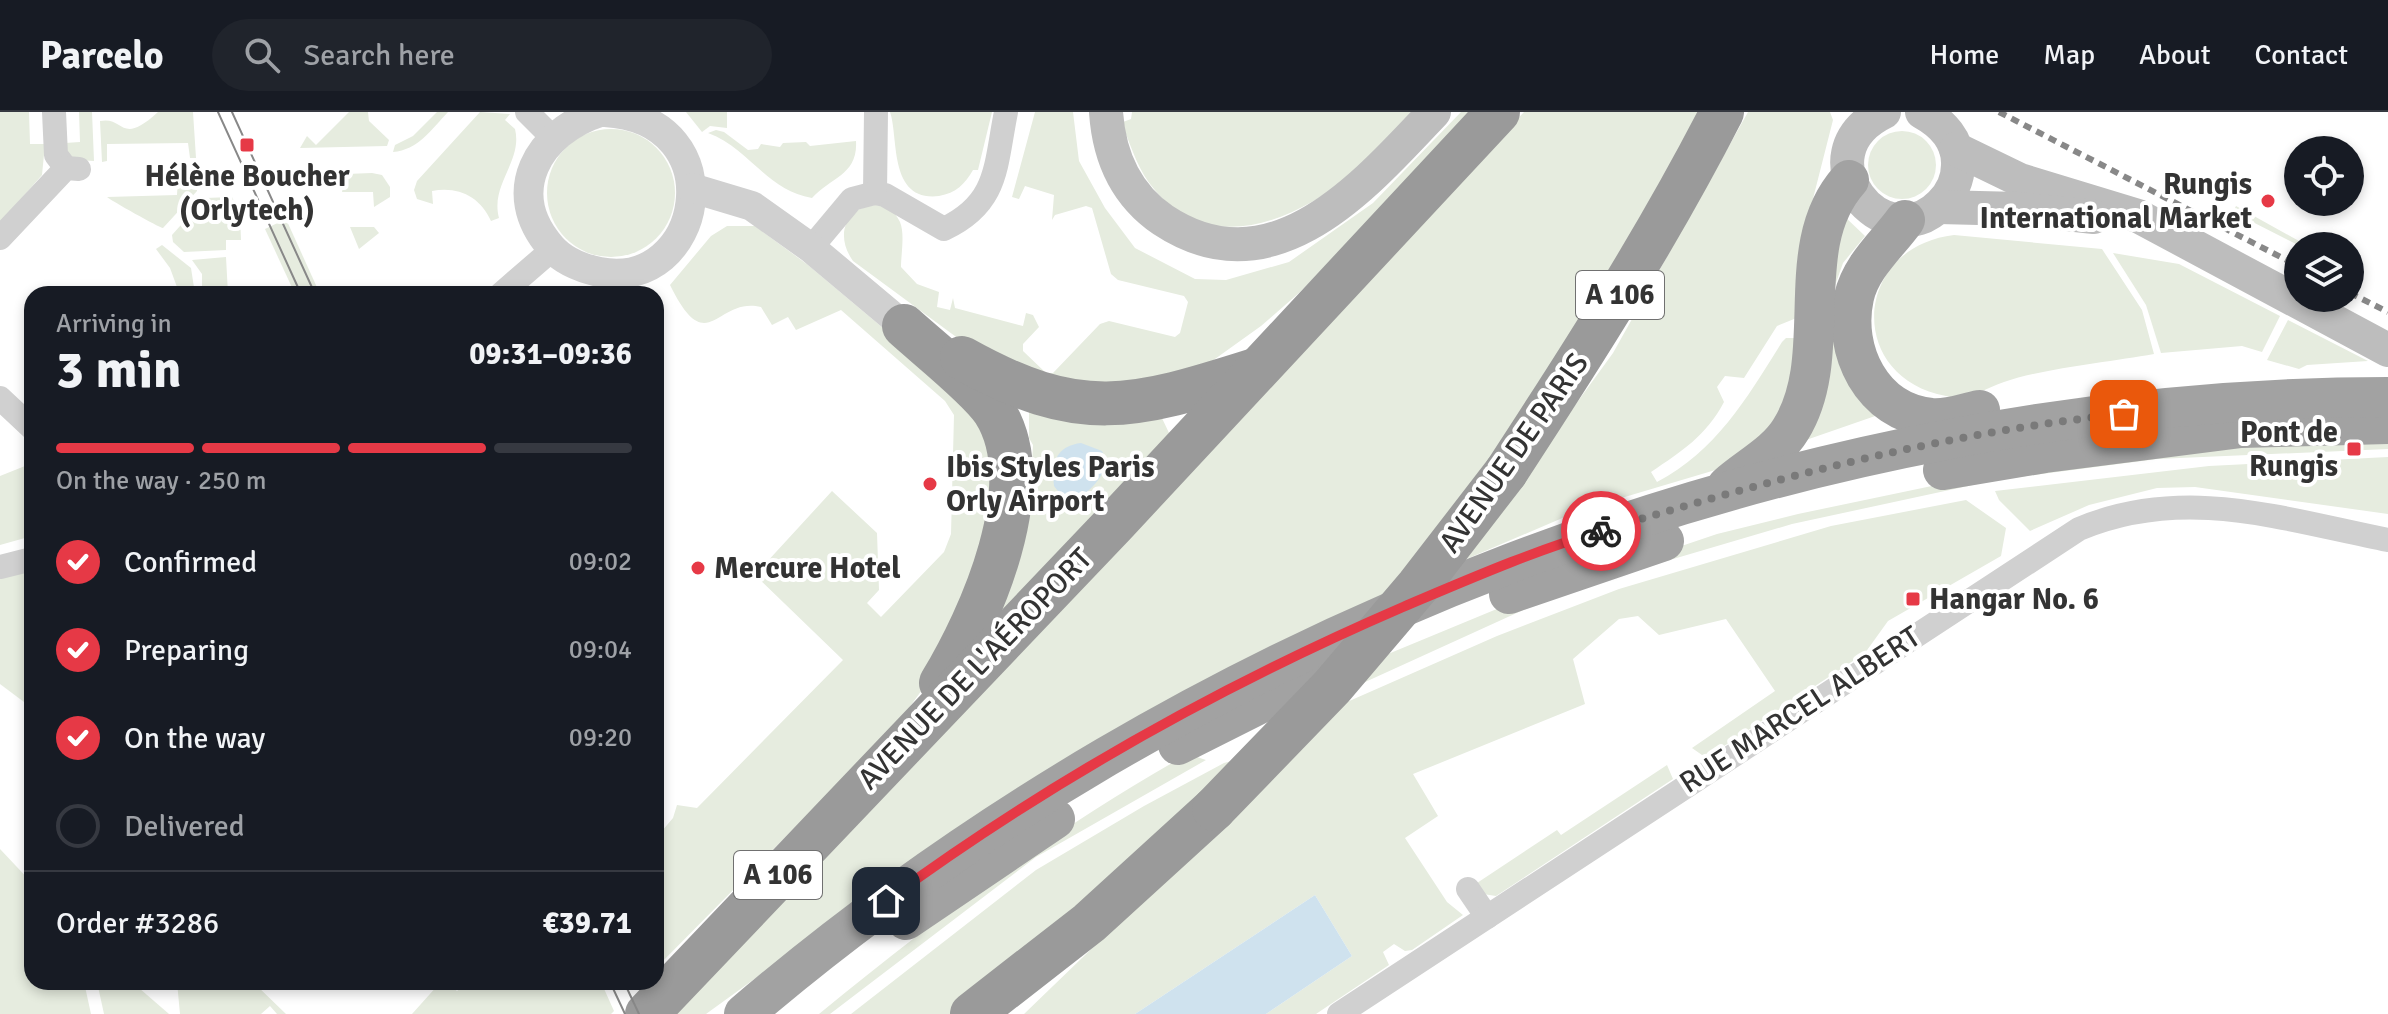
<!DOCTYPE html>
<meta charset="utf-8">
<style>
:root{--surface:#171b24;--page:#20242c;--text:#f1f3f6;--muted:#9ea1a6;--line:#363941;--accent:#e63946}
body{margin:0;font-family:Signika,sans-serif;background:var(--page);color:var(--text);height:100vh;display:flex;flex-direction:column;font-size:30px;white-space:nowrap}
*{box-sizing:border-box;margin:0}
p{font-size:26px;color:var(--muted)}
.icon{flex:none;width:44px;height:44px;fill:none;stroke:currentColor;stroke-width:2;stroke-linecap:round;stroke-linejoin:round}
.map{position:relative;flex:1;overflow:hidden}
.panel{position:absolute;left:24px;top:174px;width:640px;height:704px;display:flex;flex-direction:column;background:var(--surface);border-radius:24px;box-shadow:0 4px 12px #0003}
.panel>*{flex:none}
.buttons{position:absolute;left:2284px;top:24px;display:grid;gap:16px}
.buttons a{display:grid;place-items:center;width:80px;height:80px;border-radius:50%;background:var(--surface);box-shadow:0 4px 12px #0003;font-size:40px}
.pin{position:absolute;display:grid;place-items:center;width:68px;height:68px;color:#fff;margin:-34px;border-radius:16px;box-shadow:0 4px 12px #0006}
.courier{position:absolute;display:grid;place-items:center;width:80px;height:80px;margin:-40px;border:6px solid #e63946;border-radius:50%;background:#fff;color:#222;box-shadow:0 2px 10px #0007}
.summary em{font-style:normal;font-weight:700}
.summary div{display:flex;flex-direction:column-reverse}
.summary{display:flex;align-items:center;justify-content:space-between;height:136px;padding:0 32px}
h1{font-size:52px;font-weight:700;line-height:60px}
.bar{display:grid;grid-template-columns:repeat(4,1fr);gap:12px 8px;align-content:center;height:96px;padding:0 32px}
.bar i{height:10px;border-radius:6px;background:var(--line)}
.bar .current{background:var(--accent)}
.bar p{grid-column:span 4}
.line{display:flex;align-items:center;gap:20px;padding:0 32px;border-top:2px solid var(--line)}
.line div{flex:1}
ol{padding:0 32px;list-style:none}
li{display:flex;align-items:center;gap:24px;height:88px}
li p{margin-inline-start:auto}
li .icon{padding:8px;border-radius:50%;background:var(--accent);color:#fff;stroke-width:4}
li:last-child{color:var(--muted)}
li i{width:44px;height:44px;border:4px solid var(--line);border-radius:50%}
header{display:flex;align-items:center;gap:48px;box-sizing:border-box;height:112px;padding:0 40px;background:var(--surface);border-bottom:2px solid var(--line)}
header strong{font-size:38px}
nav{display:flex;gap:44px;margin-inline-start:auto;font-size:28px}
.search{width:560px;height:72px;background:var(--page);display:flex;align-items:center;gap:20px;box-sizing:border-box;padding:0 28px;border-radius:44px;color:var(--muted);font-size:30px}
.map>svg:first-child{display:block}
.green{fill:#e6ecdf}
.water{fill:#cfe2ee}
.lines{fill:none;stroke-linecap:round;stroke-linejoin:round}
.minor{stroke:#d0d0d0;stroke-width:24}
.tertiary{stroke:#d0d0d0;stroke-width:30}
.secondary{stroke:#bdbdbd;stroke-width:34}
.trunk{stroke:#a2a2a2;stroke-width:40}
.motorway{stroke:#9a9a9a;stroke-width:44}
.tram{stroke:#888;stroke-width:2}
.rail{stroke:#888;stroke-width:6;stroke-dasharray:8 6;stroke-linecap:butt}
.motorway-bridge{stroke:#9a9a9a;stroke-width:44}
.done{stroke:#7a7a7a;stroke-width:8;stroke-dasharray:0 14.4}
.route{stroke:#e63946;stroke-width:10}
.poi-dot{fill:#e63946;stroke:#fff;stroke-width:3}
.labels{text-anchor:middle;dominant-baseline:central;stroke-width:8;stroke-linejoin:round;paint-order:stroke}
.shield{fill:#fff;stroke:#707070;stroke-width:2}
.shield-label{font-size:28px;font-weight:bold;fill:#333}
.poi-label{font-size:30px;font-weight:bold;fill:#333;stroke:#fff;text-anchor:start}
.street-label{font-size:30px;fill:#333;stroke:#fff}
</style>
<header>
<strong>Parcelo</strong>
<div class="search"><svg class="icon" aria-label="search" viewBox="0 0 24 24"><circle cx="10" cy="10" r="6"/><path d="M15 15l6 6"/></svg>Search here</div>
<nav><a>Home</a><a>Map</a><a>About</a><a>Contact</a></nav>
</header>
<div class="map">
<svg width="2388" height="902" viewBox="0 0 2388 902">
<rect width="100%" height="100%" fill="#fff"/>
<g class="green">
<polygon points="0,0 29,0 30,32 45,32 42,63 0,111"/>
<polygon points="79,0 92,0 94,49 77,48 67,41 65,31 80,30"/>
<path d="M158,0H193L196,46H190L188,31L107,32V49L102,50L100,9C125,4 120,35 158,0Z"/>
<polygon points="349,0 368,0 369,9 389,28 387,34 300,36 307,24 316,33"/>
<path d="M437,0H448C431,18 418,38 393,40L395,33L413,24Z"/>
<path d="M480,0L510,2L505,8L515,17C523,49 490,72 499,106L491,109C480,85 459,74 432,79L433,92L417,87L414,78L417,69Z"/>
<polygon points="686,0 727,0 727,16 710,14 702,20"/>
<path d="M890,0H992L978,58H973C965,72 956,81 939,84C888,90 899,26 890,0Z"/>
<path d="M1035,0H1073L1079,49L1105,96L1135,136L1195,167L1226,168L1289,150L1373,91L1461,0H1474L1300,180L1261,214L1201,257L1112,281L982,244L853,149C821,103 883,72 900,110C905,122 901,142 901,155L917,172L939,180L937,195L950,198L953,186L955,196L1023,214L1026,201L1033,203L1039,215L1023,232V239L1046,261H1053L1100,212L1109,209L1175,225L1180,221L1188,190L1184,184L1118,168L1111,162L1092,96L1086,94L1055,103L1052,108L1054,83L1025,74L1019,87L1012,85Z"/>
<path d="M1132,0H1411C1392,21 1373,45 1351,63C1295,108 1211,146 1154,77C1139,60 1132,37 1124,17L1123,10L1131,7Z"/>
<polygon points="1524,0 1705,0 1584,220 1382,489 870,783 706,902 667,902"/>
<path d="M1748,0H1830L1833,8L1802,130L1799,205L1777,214L1744,266L1725,264L1717,275L1724,290C1706,324 1682,339 1651,360L1657,370C1717,338 1747,286 1782,230L1786,226H1796L1802,262L1749,348L1581,398L1462,449L1613,241Z"/>
<circle cx="611" cy="81" r="64"/>
<path d="M716,18L724,20L748,38L758,37L761,32L780,35L783,31L806,30L810,34L856,29C858,63 831,65 812,86C766,78 749,36 708,21Z"/>
<circle cx="1902" cy="53" r="34"/>
<polygon points="372,61 382,63 390,75 390,85 374,95 373,80 342,80 346,62"/>
<path d="M178,66L196,67L197,79L163,116C160,116 110,88 107,85L177,83Z"/>
<polygon points="232,85 240,103 241,128 226,128 226,138 184,140 173,130 172,123 205,86"/>
<polygon points="2236,94 2308,134 2300,134 2233,100"/>
<polygon points="1844,104 1865,124 1843,151 1832,182 1881,302 1806,328 1829,139"/>
<polygon points="286,107 320,182 295,182 265,117"/>
<path d="M727,114H755L808,153L989,305L1000,414L927,571L898,611L656,856V726L673,706L677,693L697,696L843,548L755,463L832,379L877,421L879,478L867,491L881,505L944,440L951,422L954,303L945,289L841,198L796,218L788,205L772,213L761,195C716,184 708,250 670,173L711,124Z"/>
<polygon points="350,115 374,115 379,121 359,137"/>
<path d="M1954,123L2102,137L2142,198L2154,242C2110,250 2045,256 2004,270C1984,277 1969,289 1946,284C1845,265 1853,135 1954,123Z"/>
<polygon points="162,133 191,156 195,182 182,182 181,176 177,175 170,156 156,137"/>
<polygon points="2113,141 2179,152 2280,204 2262,240 2242,234 2161,241 2146,193"/>
<polygon points="226,145 228,182 202,182 202,162 192,148"/>
<polygon points="2288,208 2368,249 2307,253 2299,257 2267,248"/>
<polygon points="1029,294 1160,302 1170,323 963,553 1027,360 1032,352 1033,333 1029,326"/>
<polygon points="2388,329 2388,337 2157,347 1996,368 1792,412 1602,468 1530,495 1363,571 1388,542 1504,494 1717,422 1798,402 1994,361 2152,338"/>
<polygon points="2388,345 2388,402 2195,375 2157,376 2089,393 2030,419 1999,388 1995,379 2209,354"/>
<polygon points="25,354 32,361 32,424 0,433 0,364"/>
<polygon points="1966,388 2006,416 2001,444 1888,509 1865,541 1715,640 1702,643 1692,636 1775,579 1726,507 1659,523 1638,504 1619,507 1573,547 1585,592 1413,662 1438,704 1405,726 1447,790 1463,803 1412,838 1405,839 1394,832 1383,840 1389,853 1316,902 1266,902 1352,844 1315,783 1135,902 1024,902 1347,590 1497,524 1619,477 1831,414"/>
<polygon points="32,456 32,596 0,572 0,463"/>
<path d="M1188,642L1206,648L1036,745L830,902H819C935,807 1057,715 1188,642Z"/>
<polygon points="1239,647 957,902 851,902 1036,758 1144,694 1224,651"/>
<polygon points="1667,653 1673,667 1496,784 1483,782 1477,771 1557,718 1561,723"/>
<polygon points="0,737 32,771 32,870 84,870 91,902 0,902"/>
<polygon points="97,870 132,870 169,902 104,902"/>
<polygon points="177,870 253,870 286,902 277,902 270,894 261,902 180,902"/>
<polygon points="436,870 447,870 457,879 468,870 601,870 614,899 611,902 412,902 438,873"/>
</g>
<g class="water">
<path d="M1081,331L1102,339L1107,350C1100,373 1073,402 1054,374C1051,351 1056,334 1081,331Z"/>
<polygon points="1315,783 1352,844 1266,902 1135,902"/>
</g>
<g class="lines">
<g class="minor">
<polyline points="54,0 56,43 66,56"/>
<polyline points="527,0 552,25"/>
<path d="M876,0L875,81L885,83L944,117C999,91 995,54 1006,0"/>
<polyline points="0,126 66,56 79,57"/>
<polyline points="811,136 852,87 875,81"/>
<polyline points="501,182 553,137"/>
<polyline points="0,286 32,316"/>
<polyline points="0,455 32,447"/>
<polyline points="1468,777 1487,805"/>
<path d="M1339,902L2079,417C2184,373 2282,407 2388,428"/>
</g>
<g class="tertiary">
<path d="M600,0C538,20 503,80 551,135C563,149 581,156 599,160C703,181 737,8 605,0"/>
<polyline points="692,76 752,94 811,136 904,214"/>
</g>
<g class="secondary">
<path d="M1106,0C1109,44 1125,82 1163,108C1273,181 1365,73 1434,0"/>
<path d="M1884,0C1797,43 1884,150 1941,92C1951,82 1958,68 1958,53C1959,28 1942,11 1922,0"/>
<polyline points="1956,37 2020,68 2138,104 2388,238"/>
<polyline points="1939,95 2019,97 2094,105"/>
</g>
<g class="trunk">
<path d="M1905,108C1887,133 1861,154 1854,185C1842,239 1872,300 1931,306C1946,308 1964,301 1980,298"/>
<polyline points="1943,358 2045,341 2241,316 2388,312"/>
<path d="M1727,374C1748,355 1776,342 1791,317C1837,243 1789,135 1849,68"/>
<polyline points="1509,482 1664,429"/>
<polyline points="1178,633 1321,561"/>
<polyline points="906,808 1055,707"/>
<path d="M744,902C1190,521 1799,285 2388,285"/>
</g>
<g class="motorway">
<path d="M904,214C927,235 979,276 994,299C1041,372 981,505 941,571"/>
<path d="M962,246C1080,312 1132,297 1255,258"/>
<path d="M1506,360C1583,242 1658,125 1722,0"/>
<polyline points="647,902 1115,411 1498,0"/>
<polyline points="972,902 1089,811 1214,697"/>
</g>
<g class="tram">
<polyline points="218,0 301,182"/>
<polyline points="232,0 315,182"/>
<polyline points="610,870 625,902"/>
<polyline points="624,870 639,902"/>
</g>
<g class="rail">
<polyline points="1999,0 2298,154"/>
<polyline points="2350,181 2388,200"/>
</g>
<polyline class="motorway-bridge" points="1214,697 1332,575 1418,474 1506,360"/>
</g>
<g class="lines">
<path class="done" d="M1601,419C1772,367 1946,320 2124,302"/>
<path class="route" d="M886,789C1047,671 1220,574 1403,495C1467,468 1533,439 1601,419"/>
</g>
<g class="poi-dot">
<rect x="239" y="25" width="16" height="16" rx="4"/>
<circle cx="2268" cy="89" r="8"/>
<rect x="2346" y="329" width="16" height="16" rx="4"/>
<circle cx="930" cy="372" r="8"/>
<circle cx="698" cy="456" r="8"/>
<rect x="1905" y="479" width="16" height="16" rx="4"/>
</g>
<g class="labels">
<g class="shield">
<rect x="1576" y="159" width="88" height="48" rx="6"/>
<rect x="734" y="739" width="88" height="48" rx="6"/>
</g>
<g class="shield-label">
<text x="1620" y="183">A 106</text>
<text x="778" y="763">A 106</text>
</g>
<g class="poi-label">
<text x="247" y="64" text-anchor="middle">Hélène Boucher<tspan x="247" dy="34">(Orlytech)</tspan></text>
<text x="2252" y="72" text-anchor="end">Rungis<tspan x="2252" dy="34">International Market</tspan></text>
<text x="2338" y="320" text-anchor="end">Pont de<tspan x="2338" dy="34">Rungis</tspan></text>
<text x="946" y="355">Ibis Styles Paris<tspan x="946" dy="34">Orly Airport</tspan></text>
<text x="714" y="456">Mercure Hotel</text>
<text x="1929" y="487">Hangar No. 6</text>
</g>
<g class="street-label">
<text transform="translate(1514 341) rotate(-55)">AVENUE DE PARIS</text>
<text transform="translate(975 557) rotate(-46)">AVENUE DE L'AÉROPORT</text>
<text transform="translate(1800 598) rotate(-33)">RUE MARCEL ALBERT</text>
</g>
</g>
</svg>
<div class="buttons">
<a><svg class="icon" aria-label="locate" viewBox="0 0 24 24"><circle cx="12" cy="12" r="6"/><path d="M12 2v4M12 18v4M2 12h4M18 12h4"/></svg></a>
<a><svg class="icon" aria-label="layers" viewBox="0 0 24 24"><path d="M12 4l9 5-9 5-9-5zM3 14l9 5 9-5"/></svg></a>
</div>
<div class="pin" style="left:2124px;top:302px;background:#ea580c"><svg class="icon" aria-label="bag" viewBox="0 0 24 24"><path d="M5 8h14l-1 12H6zM9 8a3 3 0 0 1 6 0"/></svg></div>
<div class="pin" style="left:886px;top:789px;background:#1f2937"><svg class="icon" aria-label="home" viewBox="0 0 24 24"><path d="M3 11l9-7 9 7M6 9v11h12V9"/></svg></div>
<div class="courier" style="left:1601px;top:419px"><svg class="icon" aria-label="bike" viewBox="0 0 24 24"><circle cx="6" cy="16" r="4"/><circle cx="18" cy="16" r="4"/><path d="M6 16l4-8h5l3 8M10 8l3 8H6M13 5h3"/></svg></div>
<section class="panel">
<div class="summary"><div><h1>3 min</h1><p>Arriving in</p></div><em>09:31–09:36</em></div>
<div class="bar"><i class="current"></i><i class="current"></i><i class="current"></i><i></i><p>On the way · 250 m</p></div>
<ol>
<li><svg class="icon" aria-label="check" viewBox="0 0 24 24"><path d="M5 12l5 5 9-10"/></svg>Confirmed<p>09:02</p></li>
<li><svg class="icon" aria-label="check" viewBox="0 0 24 24"><path d="M5 12l5 5 9-10"/></svg>Preparing<p>09:04</p></li>
<li><svg class="icon" aria-label="check" viewBox="0 0 24 24"><path d="M5 12l5 5 9-10"/></svg>On the way<p>09:20</p></li>
<li><i></i>Delivered</li>
</ol>
<div class="line" style="height:104px"><div>Order #3286</div><b>€39.71</b></div>
</section>
</div>
